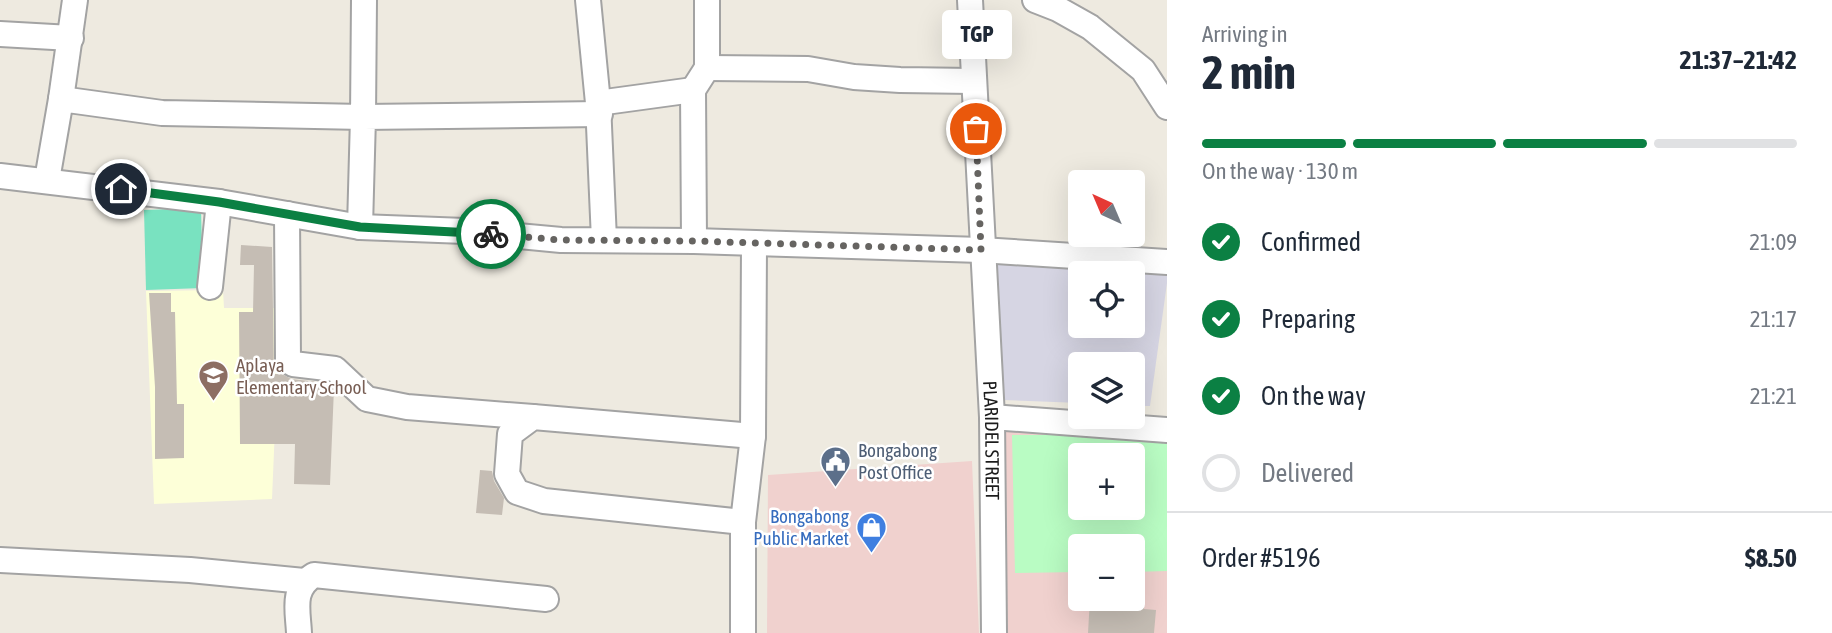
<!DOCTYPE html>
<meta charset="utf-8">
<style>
:root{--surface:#fff;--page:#f6f6f7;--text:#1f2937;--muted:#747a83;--line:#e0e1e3;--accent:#0b8043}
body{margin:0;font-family:"Asap Condensed",sans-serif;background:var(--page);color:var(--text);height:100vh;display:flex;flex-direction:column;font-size:26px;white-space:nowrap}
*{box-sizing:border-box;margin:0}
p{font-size:23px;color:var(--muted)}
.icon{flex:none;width:38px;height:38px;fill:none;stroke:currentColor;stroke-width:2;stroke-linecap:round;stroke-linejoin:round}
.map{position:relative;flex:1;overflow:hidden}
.side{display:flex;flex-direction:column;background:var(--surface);width:665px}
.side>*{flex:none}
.needle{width:46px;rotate:316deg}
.buttons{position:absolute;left:1068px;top:170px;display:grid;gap:14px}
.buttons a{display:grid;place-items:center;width:77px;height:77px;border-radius:7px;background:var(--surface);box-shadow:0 7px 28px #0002;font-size:35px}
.pin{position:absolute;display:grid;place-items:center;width:60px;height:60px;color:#fff;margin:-30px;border:4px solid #fff;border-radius:50%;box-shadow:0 2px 7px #0007}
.courier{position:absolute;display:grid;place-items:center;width:70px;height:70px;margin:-35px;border:5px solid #0b8043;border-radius:50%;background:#fff;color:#222;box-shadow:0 2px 9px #0007}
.bubble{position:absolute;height:49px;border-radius:7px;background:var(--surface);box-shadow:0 7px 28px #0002;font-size:23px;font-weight:700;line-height:49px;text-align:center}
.overview em{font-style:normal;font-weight:700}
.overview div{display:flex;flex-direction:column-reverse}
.overview{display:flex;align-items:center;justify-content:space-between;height:119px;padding:0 35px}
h1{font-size:46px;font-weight:700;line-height:52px}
.bar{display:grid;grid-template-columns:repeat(4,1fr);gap:10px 7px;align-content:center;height:84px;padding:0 35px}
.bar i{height:9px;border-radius:5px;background:var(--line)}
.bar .current{background:var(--accent)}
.bar p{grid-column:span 4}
.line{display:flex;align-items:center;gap:18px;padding:0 35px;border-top:2px solid var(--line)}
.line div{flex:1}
ol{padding:0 35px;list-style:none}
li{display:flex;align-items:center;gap:21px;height:77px}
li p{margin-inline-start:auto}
li .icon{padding:7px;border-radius:50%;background:var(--accent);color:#fff;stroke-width:4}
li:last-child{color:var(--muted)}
li i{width:38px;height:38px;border:4px solid var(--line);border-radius:50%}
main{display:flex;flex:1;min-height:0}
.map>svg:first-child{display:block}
.commercial{fill:#f0d1ce;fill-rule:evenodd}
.education{fill:#fdffd8}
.park{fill:#b9fcc3;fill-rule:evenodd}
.pitch{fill:#79e2c0}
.plaza{fill:#d6d5e3;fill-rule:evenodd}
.building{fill:#c5bdb4}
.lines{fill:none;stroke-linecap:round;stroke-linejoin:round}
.minor-casing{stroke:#a3a3a3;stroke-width:28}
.minor{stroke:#fff;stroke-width:24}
.done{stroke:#666461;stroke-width:7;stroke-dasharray:0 12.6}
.route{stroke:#0b8043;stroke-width:9}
.labels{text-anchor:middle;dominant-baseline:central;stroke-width:5;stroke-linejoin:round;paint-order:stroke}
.education-label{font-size:19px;fill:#785e54;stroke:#fff;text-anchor:start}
.street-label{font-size:19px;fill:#1c1c1c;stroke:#fff}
.service-label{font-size:19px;fill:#4e5e75;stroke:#fff;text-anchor:start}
.shop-label{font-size:19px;fill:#366cbe;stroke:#fff;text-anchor:end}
</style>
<main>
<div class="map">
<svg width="1167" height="633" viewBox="0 0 1167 633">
<rect width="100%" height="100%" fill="#eeeae0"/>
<g class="commercial">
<path d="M1004,429L1167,438V633H1005ZM1080,455H1132V508H1080ZM1080,546H1132V598H1080Z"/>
<polygon points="972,461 979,633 767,633 768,475"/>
</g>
<polygon class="education" points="223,290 224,308 280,308 272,499 154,504 146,291"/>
<path class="park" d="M1012,435H1167V571L1132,572V546H1080V572L1015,573ZM1080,455H1132V508H1080Z"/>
<polygon class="pitch" points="201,208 203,288 146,290 144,210"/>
<path class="plaza" d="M990,258L1167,266V283L1150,406H1132V364H1080V403L1003,400ZM1080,273H1132V326H1080Z"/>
<g class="building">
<polygon points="241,245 272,247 274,374 282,374 291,379 328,383 334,388 330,485 294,484 295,444 240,444 239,312 253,312 254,265 240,265"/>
<polygon points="149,293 171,293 171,312 175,312 177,404 184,404 184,458 155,459 155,387"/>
<polygon points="480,470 492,471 494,481 504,498 502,515 476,513"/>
<polygon points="1090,598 1144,598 1144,609 1156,610 1154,633 1088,633"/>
</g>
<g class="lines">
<defs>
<g id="minor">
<polyline points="588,0 598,103"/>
<path id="s1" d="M970,0L992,417L994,633"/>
<polyline points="1035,0 1058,9 1090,27 1143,70 1167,107"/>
<polyline points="0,34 71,38"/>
<polyline points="707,68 808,69 854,77 900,80 973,81"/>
<polyline points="61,99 75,0"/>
<polyline points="0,176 219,202 360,227 465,231 561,240 694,241 981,250 1167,262"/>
<polyline points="47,180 61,99 162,113 363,117 364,0"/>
<polyline points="287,214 288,360 293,364 335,369 367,399 407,407 533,417"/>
<polyline points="360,227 363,117 600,114"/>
<polyline points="604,240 598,103 693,90"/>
<polyline points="694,241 693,90 707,68 707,0"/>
<polyline points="210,287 219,202"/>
<polyline points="992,417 1167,430"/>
<polyline points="743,522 544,501 517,492 507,474 510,434 533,417 753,436"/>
<polyline points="0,560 190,570 304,581"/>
<path d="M299,633C298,610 291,589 314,575L546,599"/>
<polyline points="743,633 743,522 753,436 754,244"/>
</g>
</defs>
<use href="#minor" class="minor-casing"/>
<use href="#minor" class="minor"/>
</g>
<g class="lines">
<polyline class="done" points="491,234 561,240 694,241 981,250 976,129"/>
<polyline class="route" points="121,189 219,202 360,227 491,234"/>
</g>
<defs>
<symbol id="school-pin" viewBox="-11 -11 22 30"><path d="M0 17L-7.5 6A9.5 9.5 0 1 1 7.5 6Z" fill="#8d6e63" stroke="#fff"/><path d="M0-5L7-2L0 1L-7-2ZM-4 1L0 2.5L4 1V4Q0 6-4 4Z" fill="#fff"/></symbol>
<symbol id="civic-pin" viewBox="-11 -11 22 30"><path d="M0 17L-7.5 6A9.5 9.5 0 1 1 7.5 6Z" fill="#5c6f8a" stroke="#fff"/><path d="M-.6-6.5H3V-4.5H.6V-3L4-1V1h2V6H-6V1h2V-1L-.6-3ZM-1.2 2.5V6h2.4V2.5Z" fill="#fff"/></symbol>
<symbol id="shop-pin" viewBox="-11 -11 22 30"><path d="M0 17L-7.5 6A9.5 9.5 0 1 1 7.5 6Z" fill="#3f7fe0" stroke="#fff"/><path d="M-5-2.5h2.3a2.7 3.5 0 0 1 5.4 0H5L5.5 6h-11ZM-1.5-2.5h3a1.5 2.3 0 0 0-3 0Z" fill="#fff"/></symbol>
</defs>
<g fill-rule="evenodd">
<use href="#school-pin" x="196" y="358" width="35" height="47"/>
<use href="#civic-pin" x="818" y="444" width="35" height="47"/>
<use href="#shop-pin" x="854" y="510" width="35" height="47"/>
</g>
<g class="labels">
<g class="education-label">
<text x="236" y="365">Aplaya<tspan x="236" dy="22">Elementary School</tspan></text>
</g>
<g class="street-label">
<text stroke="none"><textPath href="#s1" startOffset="441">PLARIDEL STREET</textPath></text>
</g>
<g class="service-label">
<text x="858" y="450">Bongabong<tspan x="858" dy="22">Post Office</tspan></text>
</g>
<g class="shop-label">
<text x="849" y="516">Bongabong<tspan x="849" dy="22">Public Market</tspan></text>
</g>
</g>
</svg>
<div class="buttons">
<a><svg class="needle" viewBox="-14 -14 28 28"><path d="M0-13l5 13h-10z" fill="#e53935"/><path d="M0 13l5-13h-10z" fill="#747a83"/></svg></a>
<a><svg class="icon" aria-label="locate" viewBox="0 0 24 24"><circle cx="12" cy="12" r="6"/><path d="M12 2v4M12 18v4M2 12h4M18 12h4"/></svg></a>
<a><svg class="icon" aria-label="layers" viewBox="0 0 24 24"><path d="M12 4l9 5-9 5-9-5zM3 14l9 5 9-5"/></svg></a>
<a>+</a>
<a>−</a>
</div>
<div class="pin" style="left:976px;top:129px;background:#ea580c"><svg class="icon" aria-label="bag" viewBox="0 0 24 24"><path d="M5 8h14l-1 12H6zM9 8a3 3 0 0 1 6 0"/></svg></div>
<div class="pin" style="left:121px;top:189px;background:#1f2937"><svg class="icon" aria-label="home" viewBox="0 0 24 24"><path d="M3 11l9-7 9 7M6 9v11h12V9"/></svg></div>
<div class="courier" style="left:491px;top:234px"><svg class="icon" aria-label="bike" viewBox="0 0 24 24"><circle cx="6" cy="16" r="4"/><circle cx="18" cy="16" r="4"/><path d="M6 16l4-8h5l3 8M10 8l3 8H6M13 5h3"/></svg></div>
<div class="bubble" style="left:942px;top:10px;width:70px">TGP</div>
</div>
<section class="side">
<div class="overview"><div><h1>2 min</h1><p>Arriving in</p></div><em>21:37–21:42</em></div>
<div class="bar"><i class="current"></i><i class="current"></i><i class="current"></i><i></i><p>On the way · 130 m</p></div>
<ol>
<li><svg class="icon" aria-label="check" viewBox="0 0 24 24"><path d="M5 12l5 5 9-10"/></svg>Confirmed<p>21:09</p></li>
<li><svg class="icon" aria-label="check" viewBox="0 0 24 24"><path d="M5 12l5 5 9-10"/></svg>Preparing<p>21:17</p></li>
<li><svg class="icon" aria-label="check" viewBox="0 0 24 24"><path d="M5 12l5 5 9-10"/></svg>On the way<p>21:21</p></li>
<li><i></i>Delivered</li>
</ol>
<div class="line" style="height:91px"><div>Order #5196</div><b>$8.50</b></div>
</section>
</main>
